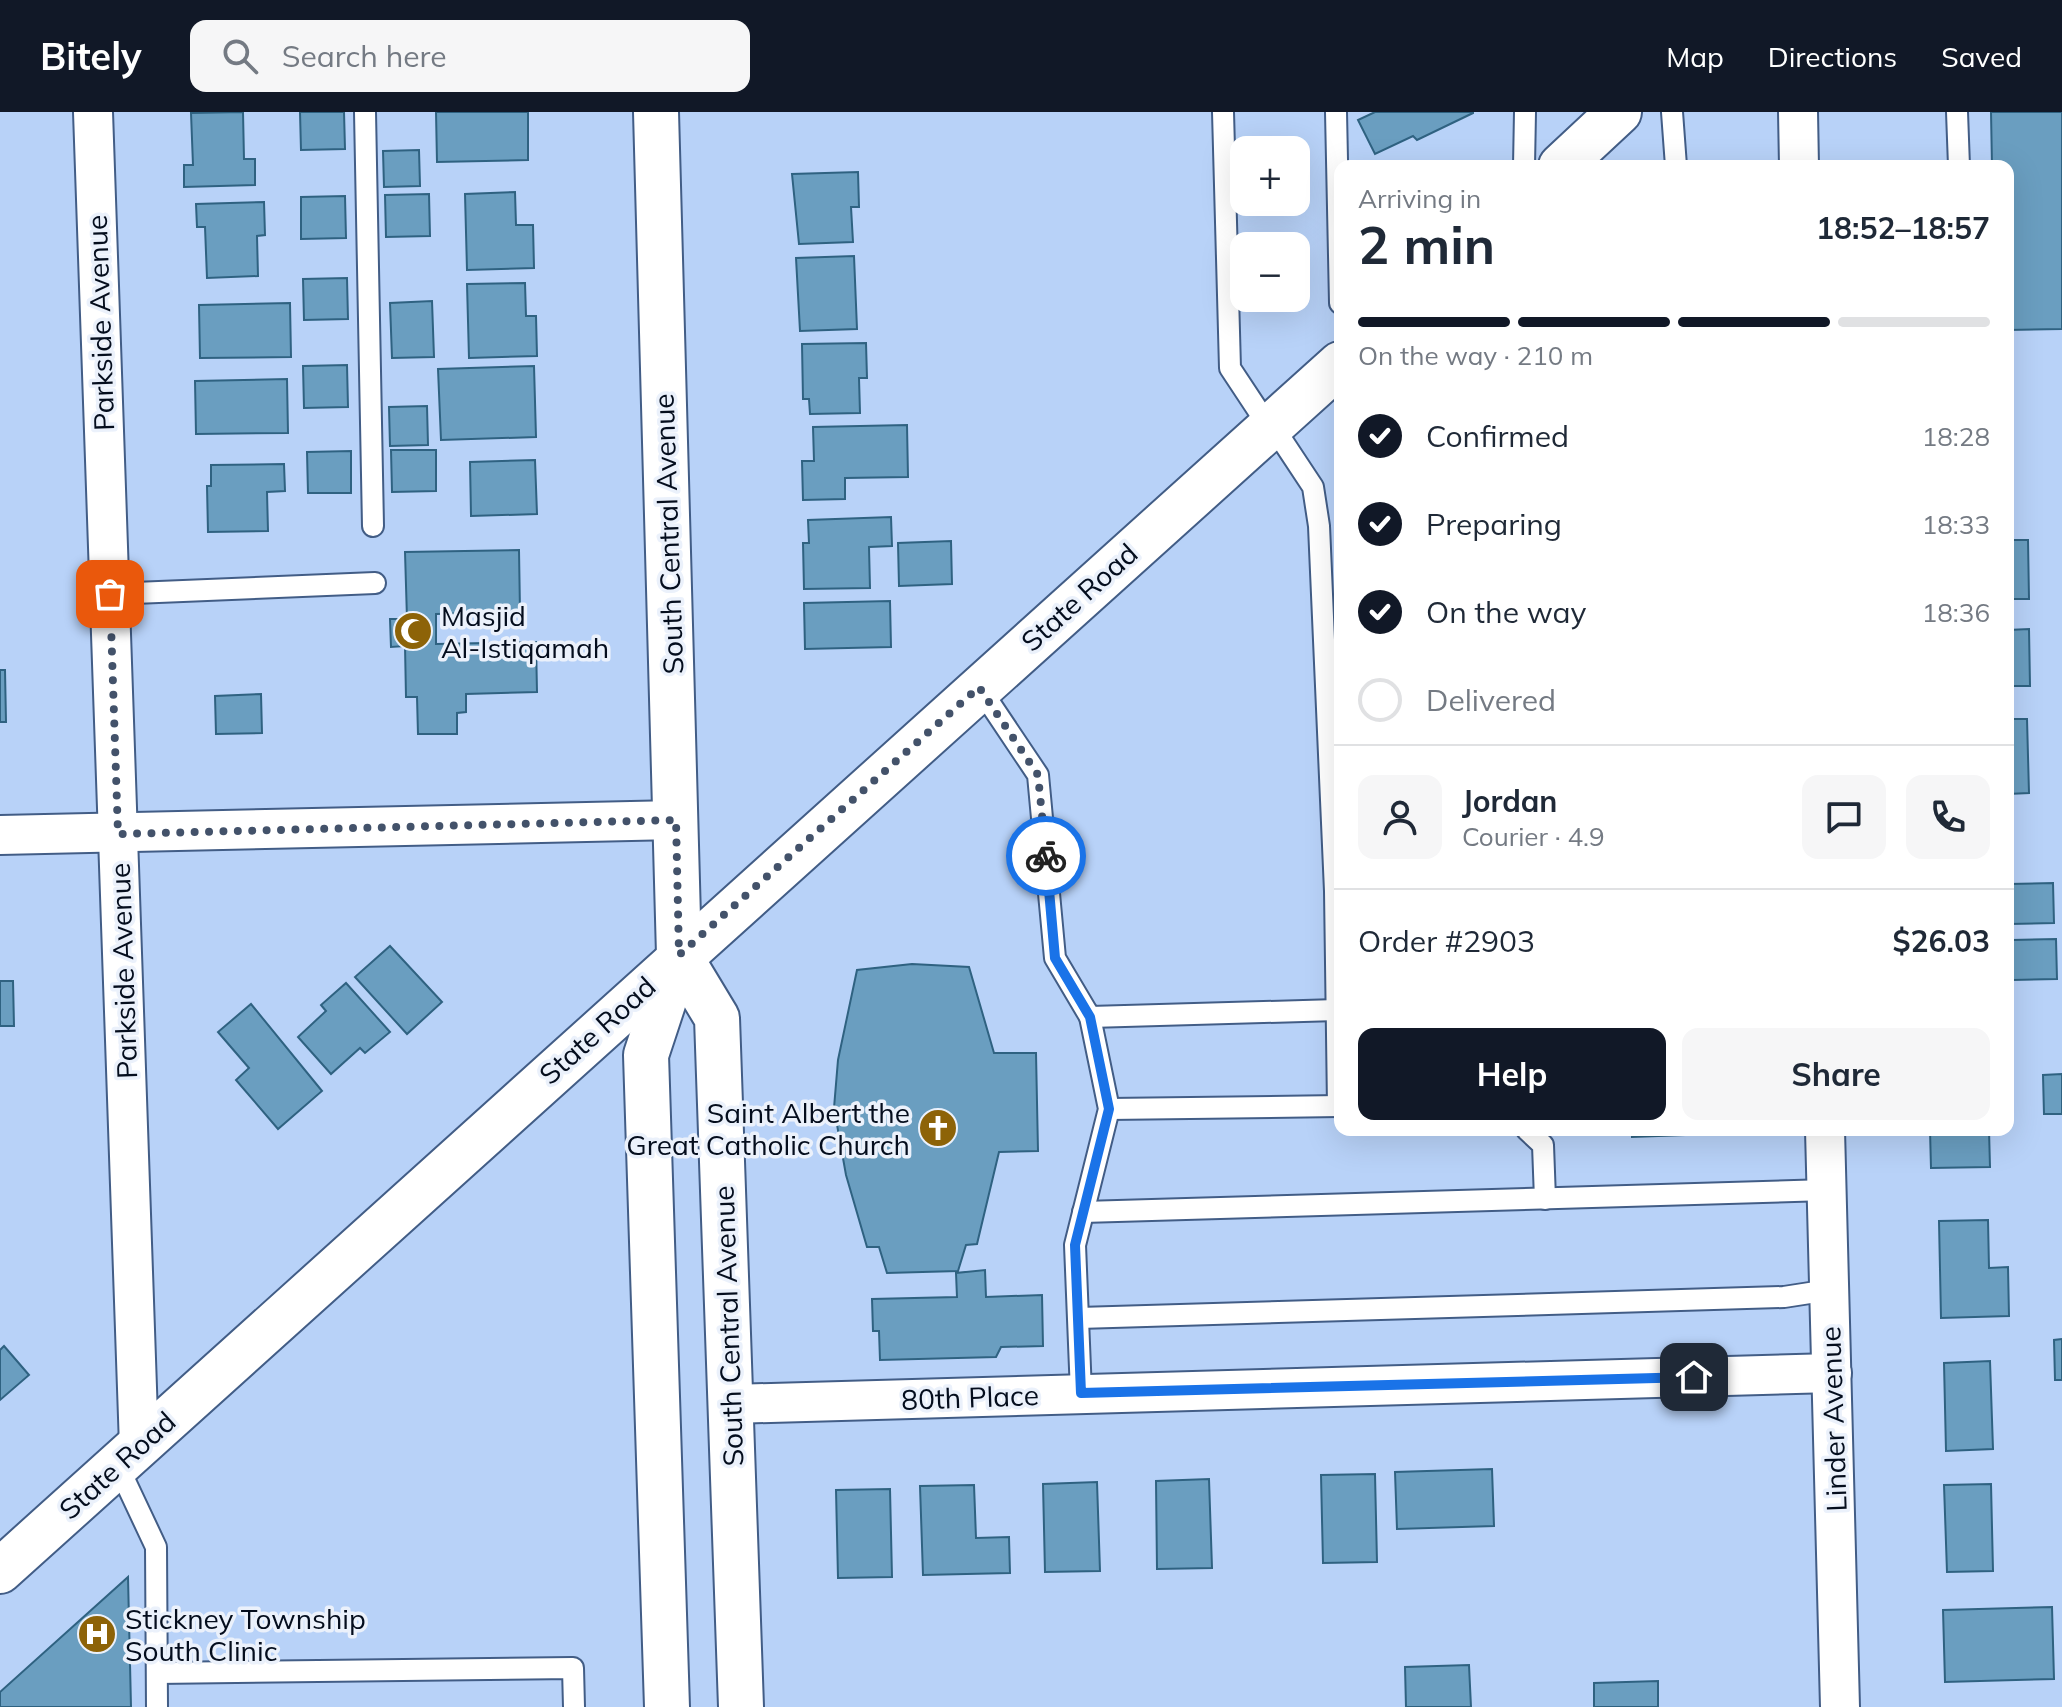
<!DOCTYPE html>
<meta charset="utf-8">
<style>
:root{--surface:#fff;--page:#f6f6f7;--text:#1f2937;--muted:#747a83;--line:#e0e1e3;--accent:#111827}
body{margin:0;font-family:Mulish,sans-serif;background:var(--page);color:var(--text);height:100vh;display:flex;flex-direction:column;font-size:30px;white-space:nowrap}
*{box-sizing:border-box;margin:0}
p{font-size:26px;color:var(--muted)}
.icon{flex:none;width:44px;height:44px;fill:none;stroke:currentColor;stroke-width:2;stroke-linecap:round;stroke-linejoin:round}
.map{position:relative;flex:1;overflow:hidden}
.sheet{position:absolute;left:1334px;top:48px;width:680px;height:976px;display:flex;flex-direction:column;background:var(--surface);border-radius:16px;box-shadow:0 8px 32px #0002}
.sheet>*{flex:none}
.fabs{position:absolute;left:1230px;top:24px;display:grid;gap:16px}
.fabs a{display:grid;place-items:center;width:80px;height:80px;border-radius:16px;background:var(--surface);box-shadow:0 8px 32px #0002;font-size:40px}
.pin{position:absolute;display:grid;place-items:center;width:68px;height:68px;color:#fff;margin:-34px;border-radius:16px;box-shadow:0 4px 12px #0006}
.courier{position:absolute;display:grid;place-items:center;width:80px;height:80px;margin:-40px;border:6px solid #1a73e8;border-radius:50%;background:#fff;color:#222;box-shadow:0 2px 10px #0007}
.overview em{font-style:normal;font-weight:700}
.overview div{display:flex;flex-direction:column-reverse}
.overview{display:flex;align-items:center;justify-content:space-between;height:136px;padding:0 24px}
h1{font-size:52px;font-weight:700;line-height:60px}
.bar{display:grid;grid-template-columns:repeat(4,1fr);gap:12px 8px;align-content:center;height:96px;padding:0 24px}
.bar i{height:10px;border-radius:6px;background:var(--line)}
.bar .selected{background:var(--accent)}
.bar p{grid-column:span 4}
.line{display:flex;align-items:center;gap:20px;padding:0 24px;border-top:2px solid var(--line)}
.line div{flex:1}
.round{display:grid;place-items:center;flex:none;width:84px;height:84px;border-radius:16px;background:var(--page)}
ol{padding:0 24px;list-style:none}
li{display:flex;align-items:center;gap:24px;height:88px}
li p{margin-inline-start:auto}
li .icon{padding:8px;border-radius:50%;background:var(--accent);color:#fff;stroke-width:4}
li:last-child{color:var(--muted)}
li i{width:44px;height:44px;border:4px solid var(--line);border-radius:50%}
.primary-button{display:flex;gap:16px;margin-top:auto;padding:16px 24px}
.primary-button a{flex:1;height:92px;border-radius:16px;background:var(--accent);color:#fff;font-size:32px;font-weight:700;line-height:92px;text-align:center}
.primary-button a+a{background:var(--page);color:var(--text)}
header{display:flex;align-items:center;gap:48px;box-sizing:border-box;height:112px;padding:0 40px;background:var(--accent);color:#fff}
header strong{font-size:38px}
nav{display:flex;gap:44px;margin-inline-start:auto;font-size:28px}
.search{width:560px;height:72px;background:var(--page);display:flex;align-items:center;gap:20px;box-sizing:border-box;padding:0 28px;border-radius:16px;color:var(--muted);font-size:30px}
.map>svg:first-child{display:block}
.building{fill:#6a9ec0;stroke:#2f6281;stroke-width:2}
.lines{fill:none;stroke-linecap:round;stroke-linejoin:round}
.service-casing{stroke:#425d86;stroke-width:24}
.minor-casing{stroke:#425d86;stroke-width:42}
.tertiary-casing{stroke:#425d86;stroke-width:48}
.service{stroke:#fff;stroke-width:20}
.minor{stroke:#fff;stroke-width:38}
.tertiary{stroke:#fff;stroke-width:44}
.done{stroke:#43526a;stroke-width:8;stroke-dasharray:0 14.4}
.route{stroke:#1a73e8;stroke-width:10}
.labels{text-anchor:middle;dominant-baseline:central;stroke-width:7;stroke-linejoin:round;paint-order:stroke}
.street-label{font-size:28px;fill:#040d1d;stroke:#ebf1fb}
.poi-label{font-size:28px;fill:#040d1d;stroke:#ebf1fb;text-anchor:start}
</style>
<header>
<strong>Bitely</strong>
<div class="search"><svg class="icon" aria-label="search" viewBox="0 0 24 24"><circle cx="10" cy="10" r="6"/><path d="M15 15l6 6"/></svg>Search here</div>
<nav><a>Map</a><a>Directions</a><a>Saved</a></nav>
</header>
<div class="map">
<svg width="2062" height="1595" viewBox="0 0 2062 1595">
<rect width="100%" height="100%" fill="#b8d2f8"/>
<g class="building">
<polygon points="243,0 244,47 255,47 255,73 184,75 184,53 193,53 191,1"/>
<polygon points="300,0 344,0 345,37 301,38"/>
<polygon points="436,0 528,0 528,48 437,50"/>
<polygon points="1375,0 1473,0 1473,1 1417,28 1413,24 1375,42 1358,8"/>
<polygon points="1991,0 2062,0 2062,217 2008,218 2008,54 1992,54"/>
<polygon points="419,38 420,74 384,75 383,39"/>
<polygon points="858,60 859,95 851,95 853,130 799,132 792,62"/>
<polygon points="515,80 516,113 533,113 534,156 467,158 465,82"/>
<polygon points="429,82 430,124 386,125 385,83"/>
<polygon points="345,84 346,126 301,127 301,85"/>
<polygon points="264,90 265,123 257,124 258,164 207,166 205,115 197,115 196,92"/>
<polygon points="854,144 857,217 800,219 796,146"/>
<polygon points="347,166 348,207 304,208 303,167"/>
<polygon points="525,171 526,204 536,204 537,244 469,246 467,172"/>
<polygon points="432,189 434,245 392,246 390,191"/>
<polygon points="290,191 291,245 200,246 199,193"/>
<polygon points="866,231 867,266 859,266 860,301 810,302 809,287 803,287 802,232"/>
<polygon points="347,253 348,295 304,296 303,254"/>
<polygon points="534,254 536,325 441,328 438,257"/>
<polygon points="287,267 288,321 196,322 195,269"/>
<polygon points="427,294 428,333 390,334 389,295"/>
<polygon points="907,313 908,365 845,366 845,387 803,388 802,349 814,349 813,315"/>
<polygon points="391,338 436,338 436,379 392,380"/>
<polygon points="351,339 351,381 308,381 307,340"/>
<polygon points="535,348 537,402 471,404 470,350"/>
<polygon points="284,352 285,379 267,380 268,419 208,420 207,374 211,374 211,353"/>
<polygon points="891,405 892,434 869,435 870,476 804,477 803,431 809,431 808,408"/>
<polygon points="2008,428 2028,428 2029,487 2008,487"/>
<polygon points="951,429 952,472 899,474 898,431"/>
<polygon points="519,438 520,500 436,502 436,532 536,530 537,580 466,582 466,600 457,601 457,622 418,622 417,585 406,585 405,534 391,535 390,507 407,507 405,440"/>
<polygon points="890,489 891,535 805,537 804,491"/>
<polygon points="2029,517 2030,574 2008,574 2008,518"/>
<polygon points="0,558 5,558 6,610 0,610"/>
<polygon points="261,582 262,621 216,622 215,584"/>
<polygon points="2008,607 2027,607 2029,681 2008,682"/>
<polygon points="2053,771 2054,811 2010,812 2009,772"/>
<polygon points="2056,827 2057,867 2013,868 2012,828"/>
<polygon points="390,834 442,890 407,922 355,865"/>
<polygon points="912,852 969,855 994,941 1036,941 1038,1039 999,1040 977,1132 966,1133 958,1159 887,1161 879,1135 867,1135 846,1063 834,996 838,948 857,858"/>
<polygon points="0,869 13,869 14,914 0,914"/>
<polygon points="346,871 390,920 365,941 360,936 331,962 298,925 326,899 321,893"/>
<polygon points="251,892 322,979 278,1017 236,968 249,956 218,920"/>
<polygon points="2062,962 2062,1002 2044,1002 2043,963"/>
<polygon points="1632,1018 1712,1018 1712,1022 1632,1025"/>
<polygon points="1930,1018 1989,1018 1990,1055 1931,1056"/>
<polygon points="1988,1108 1989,1156 2008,1155 2009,1204 1941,1206 1939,1109"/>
<polygon points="985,1158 986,1185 1042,1183 1043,1234 1001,1235 996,1245 880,1248 879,1219 873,1219 872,1187 957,1185 956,1161"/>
<polygon points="2062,1227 2062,1268 2055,1268 2054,1228"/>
<polygon points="4,1234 29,1263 0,1288 0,1238"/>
<polygon points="1990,1249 1993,1337 1946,1339 1944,1251"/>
<polygon points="1492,1357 1494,1414 1397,1417 1395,1360"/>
<polygon points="1375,1362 1377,1450 1323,1451 1321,1363"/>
<polygon points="1209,1367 1212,1456 1157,1457 1156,1369"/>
<polygon points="1097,1370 1100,1459 1045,1460 1043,1372"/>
<polygon points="1991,1372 1993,1459 1947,1460 1944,1373"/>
<polygon points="974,1373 976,1426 1009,1425 1010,1461 923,1463 920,1374"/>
<polygon points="890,1377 892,1465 838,1466 836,1378"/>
<polygon points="128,1465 131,1595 0,1595 0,1580"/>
<polygon points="2052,1495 2054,1567 1945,1570 1943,1498"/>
<polygon points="1469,1553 1471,1595 1406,1595 1405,1555"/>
<polygon points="1658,1569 1658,1595 1594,1595 1594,1571"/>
</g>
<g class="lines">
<defs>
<g id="service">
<polyline points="365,0 373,414"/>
<polyline points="1223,0 1230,256 1269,315"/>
<polyline points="1336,0 1340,191"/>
<polyline points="1672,0 1676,54"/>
<polyline points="1957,0 1959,54"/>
<polyline points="1524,54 1525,0"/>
<polyline points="1272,313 1313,375 1319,414 1335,779 1338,994"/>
<polyline points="110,482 375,471"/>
<polyline points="979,575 1038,663 1055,846 1090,905 1337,898"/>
<polyline points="1109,997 1340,994"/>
<polyline points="1527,1018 1543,1033 1545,1087"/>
<polyline points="1083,1100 1827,1078"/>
<polyline points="1079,1206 1784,1185 1829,1178"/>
<polyline points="1081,1281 1075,1133 1109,997 1090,905"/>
<polyline points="117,1352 156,1435 157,1595"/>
<polyline points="157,1561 573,1556 574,1595"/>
</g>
<g id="minor">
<polyline points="93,0 139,1334"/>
<polyline points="1798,0 1799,54"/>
<polyline points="0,723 676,708"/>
<polyline points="1825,1018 1840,1595"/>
<polyline points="732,1292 1832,1261"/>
</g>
<g id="tertiary">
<polyline points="656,0 679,843 646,943 667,1595"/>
<polyline points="1561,54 1619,0"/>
<polyline points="679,843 717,906 741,1595"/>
<polyline points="0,1459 1340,252"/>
</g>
</defs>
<use href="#service" class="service-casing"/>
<use href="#minor" class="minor-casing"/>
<use href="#tertiary" class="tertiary-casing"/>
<use href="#service" class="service"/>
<use href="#minor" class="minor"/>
<use href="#tertiary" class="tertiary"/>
</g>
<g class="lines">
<polyline class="done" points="110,482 118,722 676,708 679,843 979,575 1038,663 1046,744"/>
<polyline class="route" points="1046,744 1055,846 1090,905 1109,997 1075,1133 1081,1281 1694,1265"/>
</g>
<defs>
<symbol id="mosque-disc" viewBox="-11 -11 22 22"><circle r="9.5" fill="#8d6308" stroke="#ebf1fb"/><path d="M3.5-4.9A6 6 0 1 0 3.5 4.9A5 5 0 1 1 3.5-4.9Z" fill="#fff"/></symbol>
<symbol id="church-disc" viewBox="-11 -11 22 22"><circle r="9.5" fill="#8d6308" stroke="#ebf1fb"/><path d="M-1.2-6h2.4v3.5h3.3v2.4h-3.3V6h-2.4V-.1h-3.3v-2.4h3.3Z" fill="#fff"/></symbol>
<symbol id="hospital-disc" viewBox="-11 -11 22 22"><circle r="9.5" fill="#8d6308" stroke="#ebf1fb"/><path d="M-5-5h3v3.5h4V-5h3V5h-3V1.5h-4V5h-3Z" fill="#fff"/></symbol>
</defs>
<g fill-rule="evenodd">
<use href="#mosque-disc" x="391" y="497" width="44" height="44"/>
<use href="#church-disc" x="916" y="994" width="44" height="44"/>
<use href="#hospital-disc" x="75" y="1500" width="44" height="44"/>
</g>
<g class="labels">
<g class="street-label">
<text transform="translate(100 211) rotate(-92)">Parkside Avenue</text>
<text transform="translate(668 422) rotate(-92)">South Central Avenue</text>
<text transform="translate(1079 485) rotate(-42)">State Road</text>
<text transform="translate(123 859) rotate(-92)">Parkside Avenue</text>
<text transform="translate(597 918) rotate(-42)">State Road</text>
<text transform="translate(728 1214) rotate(-92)">South Central Avenue</text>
<text transform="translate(970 1285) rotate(-2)">80th Place</text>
<text transform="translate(1833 1307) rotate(-92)">Linder Avenue</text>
<text transform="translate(117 1353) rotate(-42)">State Road</text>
</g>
<g class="poi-label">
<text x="441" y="503">Masjid<tspan x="441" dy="32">Al-Istiqamah</tspan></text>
<text x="910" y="1000" text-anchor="end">Saint Albert the<tspan x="910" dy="32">Great Catholic Church</tspan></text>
<text x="125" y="1506">Stickney Township<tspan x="125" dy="32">South Clinic</tspan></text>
</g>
</g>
</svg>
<div class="fabs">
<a>+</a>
<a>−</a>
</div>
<div class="pin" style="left:110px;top:482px;background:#ea580c"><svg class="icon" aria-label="bag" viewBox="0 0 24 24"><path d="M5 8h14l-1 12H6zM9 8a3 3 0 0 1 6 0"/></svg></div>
<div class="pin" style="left:1694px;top:1265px;background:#1f2937"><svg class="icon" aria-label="home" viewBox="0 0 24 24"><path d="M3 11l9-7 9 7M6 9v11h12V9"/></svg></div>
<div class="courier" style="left:1046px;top:744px"><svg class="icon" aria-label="bike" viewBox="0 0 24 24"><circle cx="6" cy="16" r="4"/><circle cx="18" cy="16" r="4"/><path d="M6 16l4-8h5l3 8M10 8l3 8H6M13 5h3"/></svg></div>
<section class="sheet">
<div class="overview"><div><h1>2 min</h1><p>Arriving in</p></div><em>18:52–18:57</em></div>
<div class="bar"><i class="selected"></i><i class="selected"></i><i class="selected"></i><i></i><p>On the way · 210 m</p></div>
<ol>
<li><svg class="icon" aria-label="check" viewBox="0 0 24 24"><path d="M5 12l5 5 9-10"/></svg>Confirmed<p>18:28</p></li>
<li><svg class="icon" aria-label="check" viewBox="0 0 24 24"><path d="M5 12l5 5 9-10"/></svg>Preparing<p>18:33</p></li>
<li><svg class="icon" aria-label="check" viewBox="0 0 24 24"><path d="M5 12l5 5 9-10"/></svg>On the way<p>18:36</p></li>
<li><i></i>Delivered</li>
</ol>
<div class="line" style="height:144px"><a class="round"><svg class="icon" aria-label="person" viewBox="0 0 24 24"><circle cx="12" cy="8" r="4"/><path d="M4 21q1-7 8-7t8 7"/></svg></a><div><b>Jordan</b><p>Courier · 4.9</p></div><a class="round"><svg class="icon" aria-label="chat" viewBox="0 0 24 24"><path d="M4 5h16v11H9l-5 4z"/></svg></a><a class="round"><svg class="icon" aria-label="phone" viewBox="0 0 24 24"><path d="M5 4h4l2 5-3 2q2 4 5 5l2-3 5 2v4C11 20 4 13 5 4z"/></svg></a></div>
<div class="line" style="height:104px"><div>Order #2903</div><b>$26.03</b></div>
<div class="primary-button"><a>Help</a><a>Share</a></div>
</section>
</div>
